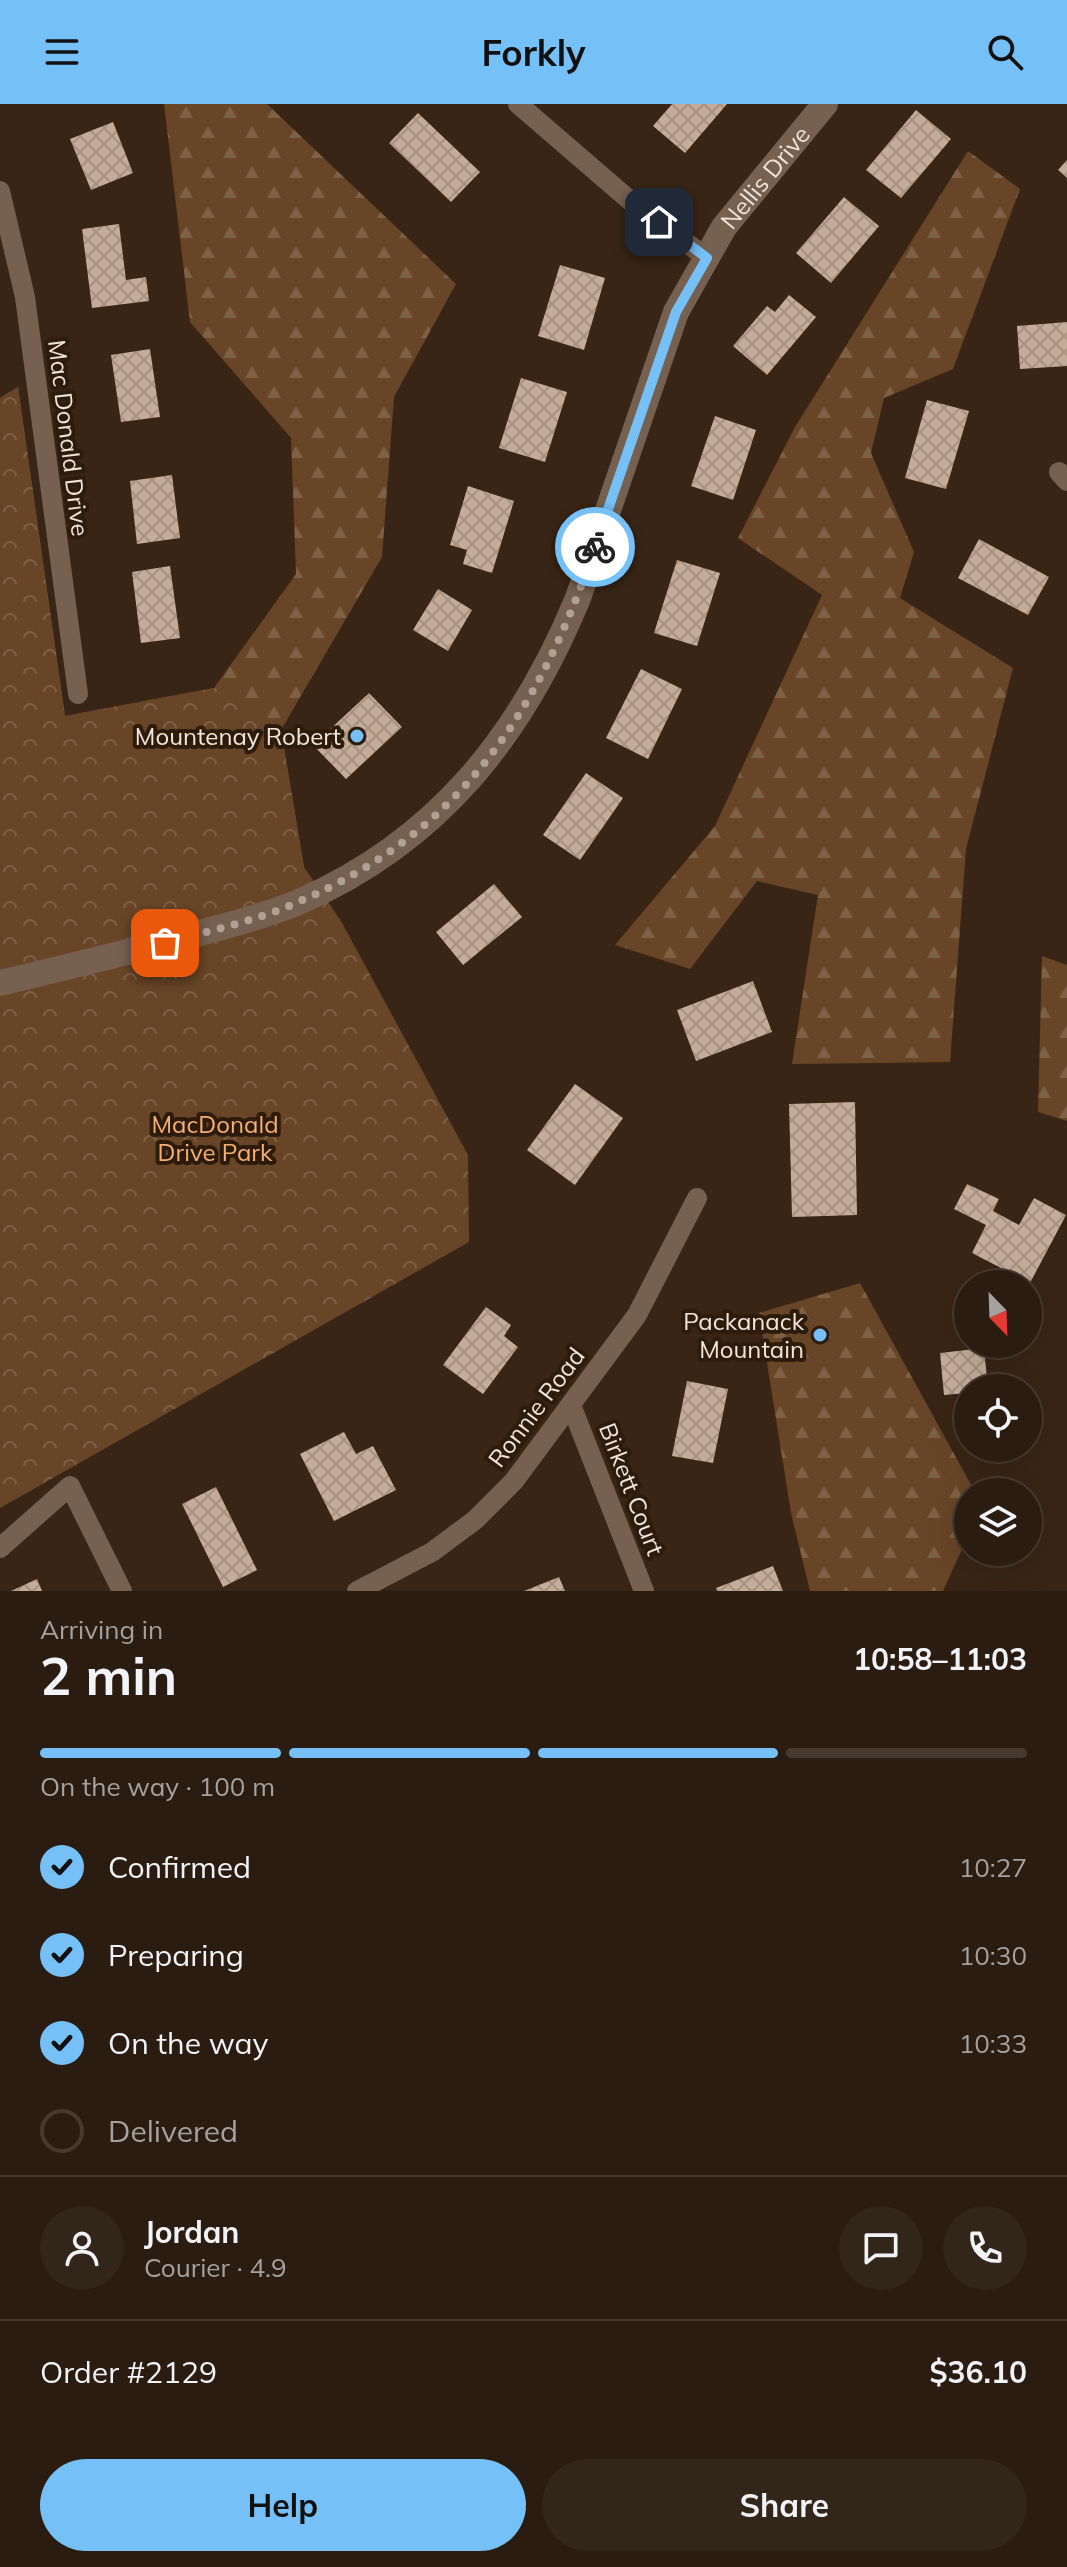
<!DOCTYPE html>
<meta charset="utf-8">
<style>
:root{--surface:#2a1c10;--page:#322519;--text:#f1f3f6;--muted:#a5a19f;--line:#463a30;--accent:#75c0f6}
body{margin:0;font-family:Mulish,sans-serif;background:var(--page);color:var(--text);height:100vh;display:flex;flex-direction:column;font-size:30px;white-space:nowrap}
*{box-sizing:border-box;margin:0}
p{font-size:26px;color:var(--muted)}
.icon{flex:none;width:44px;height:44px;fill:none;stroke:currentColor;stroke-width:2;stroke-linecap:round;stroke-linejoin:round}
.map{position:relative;height:1487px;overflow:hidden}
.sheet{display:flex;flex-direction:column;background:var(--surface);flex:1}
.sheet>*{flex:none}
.needle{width:52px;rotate:157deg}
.buttons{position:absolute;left:954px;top:1166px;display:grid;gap:16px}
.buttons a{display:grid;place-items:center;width:88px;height:88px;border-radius:50%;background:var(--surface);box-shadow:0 8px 32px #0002,0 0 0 2px var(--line);font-size:40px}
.pin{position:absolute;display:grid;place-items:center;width:68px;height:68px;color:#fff;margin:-34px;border-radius:16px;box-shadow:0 4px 12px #0006}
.courier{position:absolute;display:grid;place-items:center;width:80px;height:80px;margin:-40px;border:6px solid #75c0f6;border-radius:50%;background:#fff;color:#222;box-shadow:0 2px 10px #0007}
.summary em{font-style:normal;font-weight:700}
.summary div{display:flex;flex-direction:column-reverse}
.summary{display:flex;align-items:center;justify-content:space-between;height:136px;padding:0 40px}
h1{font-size:52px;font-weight:700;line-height:60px}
.bar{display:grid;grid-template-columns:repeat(4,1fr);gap:12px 8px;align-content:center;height:96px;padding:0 40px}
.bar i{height:10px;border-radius:6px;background:var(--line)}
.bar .current{background:var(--accent)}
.bar p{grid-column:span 4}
.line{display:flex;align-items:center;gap:20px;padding:0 40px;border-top:2px solid var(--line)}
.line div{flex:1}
.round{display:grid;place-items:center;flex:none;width:84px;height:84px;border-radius:42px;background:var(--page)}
ol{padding:0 40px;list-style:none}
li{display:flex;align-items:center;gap:24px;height:88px}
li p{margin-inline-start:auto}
li .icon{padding:8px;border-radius:50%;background:var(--accent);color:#111;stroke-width:4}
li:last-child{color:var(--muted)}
li i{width:44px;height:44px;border:4px solid var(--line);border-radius:50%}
.primary-button{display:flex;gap:16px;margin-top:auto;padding:16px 40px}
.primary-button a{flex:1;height:92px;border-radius:48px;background:var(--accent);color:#111;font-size:32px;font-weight:700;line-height:92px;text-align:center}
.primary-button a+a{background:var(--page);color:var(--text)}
header{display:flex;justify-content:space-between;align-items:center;height:104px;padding:0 40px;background:var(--accent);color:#111;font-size:36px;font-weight:700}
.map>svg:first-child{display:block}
.forest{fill:url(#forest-firs)}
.park{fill:url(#park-crowns)}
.building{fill:url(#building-cross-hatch)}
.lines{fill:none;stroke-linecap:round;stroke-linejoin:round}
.minor{stroke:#76604f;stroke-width:20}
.tertiary{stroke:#76604f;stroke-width:26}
.done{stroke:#b0a195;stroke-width:8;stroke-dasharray:0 14.4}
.route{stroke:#75c0f6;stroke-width:10}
.poi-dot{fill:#75c0f6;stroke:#2d1c0c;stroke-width:3}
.labels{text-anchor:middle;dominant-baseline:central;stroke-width:8;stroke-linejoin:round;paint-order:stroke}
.street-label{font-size:24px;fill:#f1e4da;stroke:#2d1c0c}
.poi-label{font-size:24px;fill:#f1e4da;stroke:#2d1c0c;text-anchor:end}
.park-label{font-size:24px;fill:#f5af73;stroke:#2d1c0c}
</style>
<header><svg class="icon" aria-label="menu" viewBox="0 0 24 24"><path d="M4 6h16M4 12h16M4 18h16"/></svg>Forkly<svg class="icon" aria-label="search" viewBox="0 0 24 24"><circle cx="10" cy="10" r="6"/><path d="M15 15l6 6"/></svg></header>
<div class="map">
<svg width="1067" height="1487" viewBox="0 0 1067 1487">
<defs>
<pattern id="forest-firs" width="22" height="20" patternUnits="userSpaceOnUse" patternTransform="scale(2)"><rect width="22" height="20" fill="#684526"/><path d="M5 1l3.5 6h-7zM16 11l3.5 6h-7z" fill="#7e6045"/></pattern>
<pattern id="park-crowns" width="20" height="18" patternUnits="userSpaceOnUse" patternTransform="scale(2)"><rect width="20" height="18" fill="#684526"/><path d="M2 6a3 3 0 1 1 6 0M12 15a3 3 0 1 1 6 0" fill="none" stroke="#7e6045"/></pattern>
<pattern id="building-cross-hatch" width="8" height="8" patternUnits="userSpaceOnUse" patternTransform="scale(2)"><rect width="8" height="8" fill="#c4ac98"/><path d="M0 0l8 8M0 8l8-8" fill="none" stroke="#a59282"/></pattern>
</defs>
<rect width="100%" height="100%" fill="#382515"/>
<g class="forest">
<polygon points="164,0 267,0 456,180 394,293 382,453 281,626 304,763 0,859 0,294 18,283 65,612 214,584 296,470 291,334 190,218"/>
<polygon points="968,47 1020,85 953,265 884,294 871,349 914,448 900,494 1013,564 966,745 950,958 792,960 818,791 757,777 690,865 615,841 715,722 822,491 738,434 795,323"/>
<polygon points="1042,852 1067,861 1067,1017 1038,1008"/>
<polygon points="860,1179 975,1388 968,1388 968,1432 943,1487 810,1487 791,1409 759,1209"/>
</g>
<polygon class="park" points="18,283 65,612 214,584 281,626 304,763 341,817 468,1051 469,1138 0,1404 0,294"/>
<g class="building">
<polygon points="672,0 727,0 685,49 653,22"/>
<polygon points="916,6 951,35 901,94 866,66"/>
<polygon points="418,9 480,68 451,98 389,39"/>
<polygon points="113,18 133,69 91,86 70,35"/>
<polygon points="1067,56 1067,74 1058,66"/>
<polygon points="844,93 879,122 831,179 796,149"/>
<polygon points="119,120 126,176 146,173 149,197 92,204 82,125"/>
<polygon points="560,161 605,174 584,246 538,232"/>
<polygon points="789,191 816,213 767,271 733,242 767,202 775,208"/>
<polygon points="1067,218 1067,262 1020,265 1017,222"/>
<polygon points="150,245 160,313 121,318 111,251"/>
<polygon points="521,274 567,288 545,358 499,344"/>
<polygon points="927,296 969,307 946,385 905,374"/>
<polygon points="715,312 756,326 733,396 691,382"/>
<polygon points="172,371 180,434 137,440 130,377"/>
<polygon points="468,382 514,397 492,469 463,460 467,446 450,441"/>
<polygon points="979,435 1049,473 1028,511 958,474"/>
<polygon points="677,456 720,469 697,542 654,529"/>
<polygon points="170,462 180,534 141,539 132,468"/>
<polygon points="438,485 472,506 448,547 413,526"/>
<polygon points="641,565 682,585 648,655 606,634"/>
<polygon points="369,589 402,623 346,675 313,641"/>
<polygon points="586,669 623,694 580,756 543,731"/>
<polygon points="494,780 522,813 463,861 436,828"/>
<polygon points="753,877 772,928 696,957 677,906"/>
<polygon points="575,980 623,1014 575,1081 527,1046"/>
<polygon points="855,998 857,1111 792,1113 789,1000"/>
<polygon points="967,1080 999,1095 993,1107 1019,1121 1034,1094 1066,1111 1030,1179 972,1149 986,1121 954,1105"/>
<polygon points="486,1203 511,1221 504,1232 518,1243 483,1290 443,1261"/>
<polygon points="984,1244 988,1284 968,1284 968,1289 944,1291 940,1249"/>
<polygon points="687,1277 728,1285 713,1359 672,1352"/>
<polygon points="344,1328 356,1350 373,1342 396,1386 334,1417 300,1350"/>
<polygon points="216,1383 257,1466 223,1483 182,1400"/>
<polygon points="773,1462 783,1487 717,1487 716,1484"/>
<polygon points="559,1473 565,1487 524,1487"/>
<polygon points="37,1475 42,1487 11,1487"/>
</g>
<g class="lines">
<g class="minor">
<polyline points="518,0 634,100 707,154"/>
<polyline points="0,87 25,193 78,590"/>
<polyline points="1059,368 1067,377"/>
<polyline points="571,1301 644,1487"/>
<polyline points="0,1444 70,1382 122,1487"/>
<polyline points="357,1487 432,1448 475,1416 514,1377 637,1211 697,1094"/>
</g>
<path class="tertiary" id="s1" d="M0,879C63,864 126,849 189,832C225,822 263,813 299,798C438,737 521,632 578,494L676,208L724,123L825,0"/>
</g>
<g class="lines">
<path class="done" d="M165,839C209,827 256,817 298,798C462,728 540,606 595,443"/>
<polyline class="route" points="595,443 676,208 707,154 659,118"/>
</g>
<g class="poi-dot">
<circle cx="357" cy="632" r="8"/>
<circle cx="820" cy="1231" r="8"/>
</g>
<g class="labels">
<g class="street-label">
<text stroke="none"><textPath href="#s1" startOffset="1198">Nellis Drive</textPath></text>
<text transform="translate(69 334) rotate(83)">Mac Donald Drive</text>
<text transform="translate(536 1303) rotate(-53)">Ronnie Road</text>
<text transform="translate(632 1385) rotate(69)">Birkett Court</text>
</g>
<g class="poi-label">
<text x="341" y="632">Mountenay Robert</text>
<text x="804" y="1217">Packanack<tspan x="804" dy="28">Mountain</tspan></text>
</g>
<g class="park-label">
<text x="215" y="1020">MacDonald<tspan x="215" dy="28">Drive Park</tspan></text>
</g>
</g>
</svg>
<div class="buttons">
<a><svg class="needle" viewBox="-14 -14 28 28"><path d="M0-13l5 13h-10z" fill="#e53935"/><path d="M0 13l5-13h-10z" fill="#a5a19f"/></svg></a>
<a><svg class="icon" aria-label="locate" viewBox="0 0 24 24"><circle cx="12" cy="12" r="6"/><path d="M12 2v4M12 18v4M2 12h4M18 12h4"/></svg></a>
<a><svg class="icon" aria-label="layers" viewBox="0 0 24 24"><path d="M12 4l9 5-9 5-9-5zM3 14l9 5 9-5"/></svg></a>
</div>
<div class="pin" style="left:165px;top:839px;background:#ea580c"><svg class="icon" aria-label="bag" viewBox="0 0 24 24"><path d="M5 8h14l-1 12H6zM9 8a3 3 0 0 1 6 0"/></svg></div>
<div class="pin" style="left:659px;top:118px;background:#1f2937"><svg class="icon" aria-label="home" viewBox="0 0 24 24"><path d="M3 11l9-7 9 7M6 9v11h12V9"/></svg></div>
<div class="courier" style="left:595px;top:443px"><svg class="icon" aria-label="bike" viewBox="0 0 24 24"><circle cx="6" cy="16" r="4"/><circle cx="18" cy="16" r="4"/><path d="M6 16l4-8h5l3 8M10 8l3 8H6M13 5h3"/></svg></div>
</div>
<section class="sheet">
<div class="summary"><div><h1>2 min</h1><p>Arriving in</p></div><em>10:58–11:03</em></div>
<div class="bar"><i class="current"></i><i class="current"></i><i class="current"></i><i></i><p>On the way · 100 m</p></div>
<ol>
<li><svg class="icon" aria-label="check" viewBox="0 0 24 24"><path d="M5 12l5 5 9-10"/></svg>Confirmed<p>10:27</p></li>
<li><svg class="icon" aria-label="check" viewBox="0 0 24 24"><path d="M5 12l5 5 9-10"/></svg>Preparing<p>10:30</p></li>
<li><svg class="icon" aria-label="check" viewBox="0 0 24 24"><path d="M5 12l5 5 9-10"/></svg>On the way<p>10:33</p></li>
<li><i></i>Delivered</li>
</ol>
<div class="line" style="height:144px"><a class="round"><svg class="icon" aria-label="person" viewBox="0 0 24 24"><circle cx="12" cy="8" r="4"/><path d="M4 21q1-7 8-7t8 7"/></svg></a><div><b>Jordan</b><p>Courier · 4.9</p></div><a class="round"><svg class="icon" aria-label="chat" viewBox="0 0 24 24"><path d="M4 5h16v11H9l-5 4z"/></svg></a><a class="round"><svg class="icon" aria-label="phone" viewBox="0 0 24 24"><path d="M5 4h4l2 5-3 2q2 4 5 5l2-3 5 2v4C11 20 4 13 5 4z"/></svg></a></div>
<div class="line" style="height:104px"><div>Order #2129</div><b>$36.10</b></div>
<div class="primary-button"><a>Help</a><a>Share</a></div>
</section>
